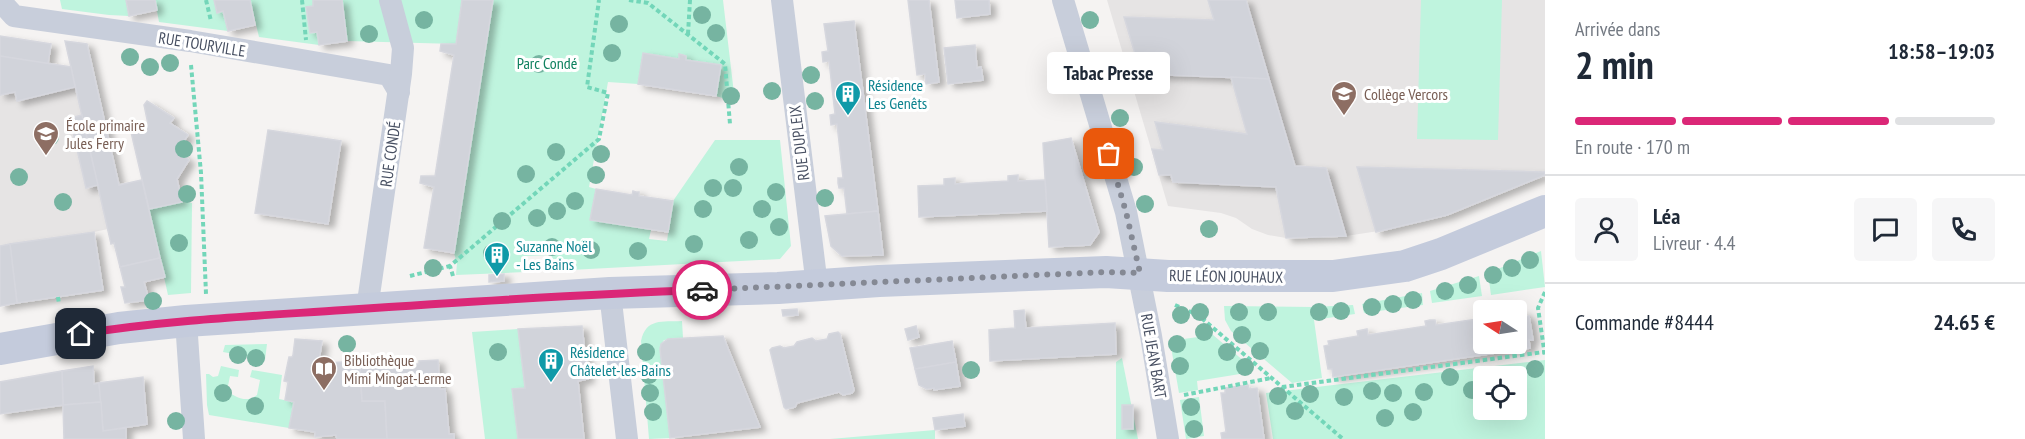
<!DOCTYPE html>
<html lang="fr">
<meta charset="utf-8">
<style>
:root{--surface:#fff;--page:#f6f6f7;--text:#1f2937;--muted:#747a83;--line:#e0e1e3;--accent:#db2777}
body{margin:0;font-family:"PT Sans Narrow",sans-serif;background:var(--page);color:var(--text);height:100vh;display:flex;flex-direction:column;font-size:22px;white-space:nowrap}
*{box-sizing:border-box;margin:0}
p{font-size:20px;color:var(--muted)}
.icon{flex:none;width:33px;height:33px;fill:none;stroke:currentColor;stroke-width:2;stroke-linecap:round;stroke-linejoin:round}
.map{position:relative;flex:1;overflow:hidden}
.sheet{display:flex;flex-direction:column;background:var(--surface);width:480px}
.sheet>*{flex:none}
.needle{width:39px;rotate:282deg}
.buttons{position:absolute;left:1473px;top:300px;display:grid;gap:12px}
.buttons a{display:grid;place-items:center;width:54px;height:54px;border-radius:6px;background:var(--surface);box-shadow:0 6px 24px #0002;font-size:30px}
.pin{position:absolute;display:grid;place-items:center;width:51px;height:51px;color:#fff;margin:-26px;border-radius:12px;box-shadow:0 3px 9px #0006}
.courier{position:absolute;display:grid;place-items:center;width:60px;height:60px;margin:-30px;border:4px solid #db2777;border-radius:50%;background:#fff;color:#222;box-shadow:0 2px 8px #0007}
.bubble{position:absolute;height:42px;border-radius:6px;background:var(--surface);box-shadow:0 6px 24px #0002;font-size:20px;font-weight:700;line-height:42px;text-align:center}
.summary em{font-style:normal;font-weight:700}
.summary div{display:flex;flex-direction:column-reverse}
.summary{display:flex;align-items:center;justify-content:space-between;height:102px;padding:0 30px}
h1{font-size:39px;font-weight:700;line-height:45px}
.bar{display:grid;grid-template-columns:repeat(4,1fr);gap:9px 6px;align-content:center;height:72px;padding:0 30px}
.bar i{height:8px;border-radius:4px;background:var(--line)}
.bar .selected{background:var(--accent)}
.bar p{grid-column:span 4}
.line{display:flex;align-items:center;gap:15px;padding:0 30px;border-top:2px solid var(--line)}
.line div{flex:1}
.round{display:grid;place-items:center;flex:none;width:63px;height:63px;border-radius:6px;background:var(--page)}
main{display:flex;flex:1;min-height:0}
.map>svg:first-child{display:block}
.education{fill:#e6e4e4}
.green{fill:#bff4de;fill-rule:evenodd}
.building{fill:#d1d3da;stroke:#d6d7de;stroke-width:1.5;filter:url(#shadow)}
.lines{fill:none;stroke-linecap:round;stroke-linejoin:round}
.path{stroke:#73d6b9;stroke-width:4;stroke-dasharray:4.5 3;stroke-linecap:butt}
.street{stroke:#c8cedb;stroke-width:22}
.secondary{stroke:#c4cbdc;stroke-width:32}
.tree{fill:#76b4a1}
.done{stroke:#858994;stroke-width:6;stroke-dasharray:0 10.8}
.route{stroke:#db2777;stroke-width:8}
.labels{text-anchor:middle;dominant-baseline:central;stroke-width:6;stroke-linejoin:round;paint-order:stroke}
.street-label{font-size:16px;fill:#485062;stroke:#fff}
.park-label{font-size:16px;fill:#0f815f;stroke:#fff}
.culture-label{font-size:16px;fill:#0d838f;stroke:#fff;text-anchor:start}
.education-label{font-size:16px;fill:#785e54;stroke:#fff;text-anchor:start}
</style>
<main>
<div class="map">
<svg width="1545" height="439" viewBox="0 0 1545 439">
<defs>
<filter id="shadow"><feDropShadow dx="6" dy="4" stdDeviation="3" flood-color="#0004"/></filter>
</defs>
<rect width="100%" height="100%" fill="#f5f3f2"/>
<g class="education">
<polygon points="1107,0 1545,0 1545,175 1447,215 1398,228 1346,236 1318,238 1286,238 1268,235 1252,229 1236,218 1221,213 1168,206"/>
<polygon points="0,56 71,67 108,229 94,232 103,290 0,306"/>
</g>
<g class="green">
<polygon points="60,0 126,0 129,16 109,15 62,9"/>
<polygon points="155,0 214,0 217,13 223,11 228,31 159,22"/>
<polygon points="250,0 313,0 313,6 306,8 310,33 317,32 319,45 259,37"/>
<polygon points="342,0 462,0 456,44 347,41"/>
<polygon points="493,0 723,0 735,102 716,96 721,65 686,60 686,56 680,54 679,59 643,54 638,84 608,82 589,187 596,189 591,220 651,230 649,239 667,241 673,201 715,140 780,140 791,246 780,259 551,271 552,255 525,256 525,272 456,275 457,263 454,253"/>
<polygon points="1421,0 1502,0 1498,140 1417,139"/>
<polygon points="182,202 192,203 191,293 168,295 149,209"/>
<polygon points="1541,251 1545,287 1491,295 1488,273"/>
<polygon points="1479,276 1482,296 1432,303 1430,291"/>
<polygon points="1422,293 1423,305 1364,313 1362,304"/>
<polygon points="1353,305 1355,314 1314,320 1322,378 1292,383 1231,331 1225,320 1224,306 1313,307"/>
<path d="M682,321L683,338L664,340L660,346L670,438L649,439L641,341C646,318 662,322 682,321Z"/>
<polygon points="518,329 525,388 512,389 518,439 485,439 472,332"/>
<polygon points="1213,335 1251,367 1246,373 1197,381 1198,390 1179,393 1171,347 1176,340"/>
<polygon points="267,344 265,360 223,352 225,345"/>
<polygon points="1122,358 1138,439 1116,439 1116,362"/>
<path d="M1545,360V439H1273L1266,393ZM1484,376H1516V410H1484Z"/>
<path d="M221,366L239,370L238,377L230,376L227,391C237,398 247,403 257,395L260,380L250,377L252,370L282,375L279,399L294,402L289,428L209,415L207,405L206,374H209L213,377L218,376Z"/>
<polygon points="1199,397 1204,436 1186,439 1180,400"/>
<polygon points="935,430 935,439 830,439"/>
</g>
<g class="building">
<polygon points="126,0 155,0 157,10 129,16"/>
<polygon points="214,0 250,0 255,25 228,31 223,11 217,13"/>
<polygon points="313,0 342,0 347,41 319,45 317,32 310,33 306,7 313,6"/>
<polygon points="462,0 493,0 454,253 424,248 434,187 420,183 421,176 435,176 454,55 440,51 441,44 456,44"/>
<polygon points="908,0 929,0 939,82 926,84 925,74 917,75"/>
<polygon points="955,0 989,0 990,14 957,18"/>
<polygon points="1208,0 1246,0 1269,79 1141,74 1124,17 1214,20"/>
<polygon points="854,21 878,211 847,214 844,188 839,188 838,183 838,178 843,178 837,124 831,125 830,115 835,114 829,61 823,62 822,52 828,51 824,24"/>
<polygon points="0,36 51,44 48,64 0,56"/>
<polygon points="65,41 87,44 119,185 142,180 160,258 120,267 114,243 111,244"/>
<polygon points="975,45 977,68 981,67 983,80 948,84 944,48"/>
<polygon points="643,53 679,59 679,54 683,55 686,56 686,60 721,65 716,96 638,84"/>
<polygon points="0,56 71,67 75,87 17,101 15,92 0,95"/>
<polygon points="1231,77 1269,79 1295,166 1326,168 1346,236 1286,238 1276,187 1173,182 1171,175 1159,175 1152,149 1163,150 1155,122 1247,134"/>
<polygon points="147,101 174,118 170,123 188,135 177,152 189,160 177,179 182,202 149,209 131,132 146,129 148,124 144,105"/>
<polygon points="82,115 85,130 73,132 70,118"/>
<polygon points="85,130 98,185 86,188 73,132"/>
<polygon points="268,130 341,141 328,224 255,213"/>
<polygon points="1071,138 1099,232 1090,245 1049,247 1043,143"/>
<polygon points="1357,167 1545,172 1545,175 1447,215 1376,232"/>
<polygon points="1018,175 1018,181 1045,180 1047,211 919,217 918,186 944,185 944,179 955,178 955,184 1008,181 1008,176"/>
<polygon points="596,189 632,195 633,191 636,192 639,192 639,196 673,201 668,232 590,220"/>
<polygon points="878,211 883,255 842,256 831,246 825,216"/>
<polygon points="94,232 103,290 17,303 10,244"/>
<polygon points="10,244 17,303 0,306 0,246"/>
<polygon points="160,258 165,277 144,282 149,300 125,303 121,287 125,287 120,267"/>
<polygon points="504,274 504,281 489,282 489,275"/>
<polygon points="797,309 798,315 783,316 782,310"/>
<polygon points="1024,310 1026,328 1115,323 1116,354 990,361 989,330 1015,328 1014,311"/>
<polygon points="1525,312 1525,317 1529,316 1533,340 1529,340 1530,348 1333,377 1332,369 1328,369 1324,346 1329,345 1328,341 1358,336 1357,331 1367,329 1368,335 1426,326 1425,321 1430,320 1435,320 1436,325 1484,318 1484,344 1516,344 1516,314"/>
<polygon points="582,326 588,379 578,381 584,439 518,439 512,389 525,388 518,329"/>
<polygon points="916,326 919,337 908,340 905,329"/>
<polygon points="838,332 840,334 854,390 852,393 843,395 839,392 797,403 795,407 786,409 784,407 770,350 772,348 780,346 784,348 794,346 797,342 812,338 816,341 827,339 829,334"/>
<polygon points="723,336 760,427 670,438 660,349 661,344 668,339"/>
<polygon points="295,339 322,341 319,361 322,362 320,368 328,368 327,363 359,361 362,401 385,401 387,439 337,439 336,435 315,437 315,432 289,428 294,402 285,400 288,382 284,381 289,357 292,357 293,355"/>
<polygon points="952,341 956,362 915,369 910,348"/>
<polygon points="385,359 386,364 360,366 359,360"/>
<polygon points="438,360 440,389 445,389 449,434 454,434 454,439 387,439 385,401 362,401 360,366 386,364 419,364 419,361"/>
<polygon points="956,362 960,386 934,390 934,388 927,389 919,385 915,369"/>
<polygon points="93,366 94,384 99,383 101,402 63,405 62,371"/>
<polygon points="62,371 63,405 0,414 0,382"/>
<polygon points="143,377 147,424 103,431 99,383"/>
<polygon points="1248,385 1249,389 1257,388 1264,439 1222,439 1221,433 1226,432 1221,393 1225,393 1225,388"/>
<polygon points="101,402 103,431 126,428 126,439 64,439 63,405"/>
<rect x="1122" y="405" width="11" height="24"/>
<polygon points="963,414 965,426 935,430 933,418"/>
</g>
<g class="lines">
<g class="path">
<polyline points="206,0 211,21"/>
<polyline points="302,0 306,40"/>
<polyline points="629,0 648,3 725,64 730,124"/>
<polyline points="688,34 690,0"/>
<polyline points="191,65 201,173 206,294"/>
<polyline points="410,276 450,266"/>
<polyline points="453,276 450,266 599,139 608,93 587,87 599,0"/>
<polyline points="1545,292 1538,308 1545,356"/>
<polyline points="58,297 59,304"/>
<polyline points="1175,305 1198,315 1343,439"/>
<polyline points="1282,387 1544,352"/>
<polyline points="1184,395 1271,378"/>
</g>
<g class="street">
<polyline points="2,0 4,5 14,16 190,41 389,75 399,92"/>
<polyline points="782,0 817,286"/>
<polyline points="1063,0 1126,212 1151,336 1168,439"/>
<polyline points="610,293 627,439"/>
<polyline points="367,309 401,74 403,48 390,0"/>
<polyline points="186,321 194,439"/>
</g>
<polyline class="secondary" points="0,349 119,328 186,321 610,293 778,288 879,281 1106,272 1168,276 1333,276 1405,266 1441,254 1545,211"/>
</g>
<g class="tree">
<circle cx="702" cy="15" r="9"/>
<circle cx="424" cy="20" r="9"/>
<circle cx="1090" cy="20" r="9"/>
<circle cx="619" cy="24" r="9"/>
<circle cx="716" cy="33" r="9"/>
<circle cx="369" cy="34" r="9"/>
<circle cx="612" cy="53" r="9"/>
<circle cx="130" cy="57" r="9"/>
<circle cx="170" cy="63" r="9"/>
<circle cx="539" cy="64" r="9"/>
<circle cx="150" cy="67" r="9"/>
<circle cx="1106" cy="69" r="9"/>
<circle cx="811" cy="75" r="9"/>
<circle cx="772" cy="91" r="9"/>
<circle cx="731" cy="96" r="9"/>
<circle cx="815" cy="101" r="9"/>
<circle cx="1120" cy="118" r="9"/>
<circle cx="50" cy="137" r="9"/>
<circle cx="184" cy="149" r="9"/>
<circle cx="556" cy="152" r="9"/>
<circle cx="601" cy="154" r="9"/>
<circle cx="739" cy="167" r="9"/>
<circle cx="1134" cy="167" r="9"/>
<circle cx="526" cy="174" r="9"/>
<circle cx="596" cy="175" r="9"/>
<circle cx="19" cy="177" r="9"/>
<circle cx="713" cy="188" r="9"/>
<circle cx="733" cy="188" r="9"/>
<circle cx="776" cy="192" r="9"/>
<circle cx="187" cy="194" r="9"/>
<circle cx="825" cy="198" r="9"/>
<circle cx="575" cy="201" r="9"/>
<circle cx="63" cy="202" r="9"/>
<circle cx="1145" cy="204" r="9"/>
<circle cx="703" cy="209" r="9"/>
<circle cx="762" cy="209" r="9"/>
<circle cx="557" cy="211" r="9"/>
<circle cx="537" cy="218" r="9"/>
<circle cx="502" cy="221" r="9"/>
<circle cx="779" cy="227" r="9"/>
<circle cx="1209" cy="229" r="9"/>
<circle cx="749" cy="240" r="9"/>
<circle cx="179" cy="243" r="9"/>
<circle cx="694" cy="244" r="9"/>
<circle cx="552" cy="247" r="9"/>
<circle cx="591" cy="250" r="9"/>
<circle cx="638" cy="251" r="9"/>
<circle cx="492" cy="253" r="9"/>
<circle cx="1530" cy="260" r="9"/>
<circle cx="433" cy="268" r="9"/>
<circle cx="1512" cy="268" r="9"/>
<circle cx="1493" cy="275" r="9"/>
<circle cx="1468" cy="285" r="9"/>
<circle cx="1445" cy="291" r="9"/>
<circle cx="1413" cy="300" r="9"/>
<circle cx="153" cy="301" r="9"/>
<circle cx="1393" cy="304" r="9"/>
<circle cx="1372" cy="307" r="9"/>
<circle cx="1341" cy="311" r="9"/>
<circle cx="1200" cy="312" r="9"/>
<circle cx="1239" cy="312" r="9"/>
<circle cx="1268" cy="312" r="9"/>
<circle cx="1319" cy="312" r="9"/>
<circle cx="1181" cy="315" r="9"/>
<circle cx="1204" cy="332" r="9"/>
<circle cx="1242" cy="335" r="9"/>
<circle cx="347" cy="344" r="9"/>
<circle cx="1177" cy="344" r="9"/>
<circle cx="1260" cy="351" r="9"/>
<circle cx="498" cy="352" r="9"/>
<circle cx="646" cy="352" r="9"/>
<circle cx="1227" cy="352" r="9"/>
<circle cx="238" cy="355" r="9"/>
<circle cx="256" cy="358" r="9"/>
<circle cx="1180" cy="366" r="9"/>
<circle cx="1245" cy="367" r="9"/>
<circle cx="1535" cy="369" r="9"/>
<circle cx="971" cy="370" r="9"/>
<circle cx="649" cy="375" r="9"/>
<circle cx="1450" cy="377" r="9"/>
<circle cx="1472" cy="390" r="9"/>
<circle cx="1372" cy="391" r="9"/>
<circle cx="1424" cy="392" r="9"/>
<circle cx="223" cy="393" r="9"/>
<circle cx="650" cy="393" r="9"/>
<circle cx="1393" cy="393" r="9"/>
<circle cx="1310" cy="394" r="9"/>
<circle cx="1278" cy="396" r="9"/>
<circle cx="1344" cy="397" r="9"/>
<circle cx="255" cy="406" r="9"/>
<circle cx="1191" cy="407" r="9"/>
<circle cx="1295" cy="411" r="9"/>
<circle cx="653" cy="412" r="9"/>
<circle cx="1413" cy="412" r="9"/>
<circle cx="1385" cy="418" r="9"/>
<circle cx="176" cy="421" r="9"/>
<circle cx="1194" cy="429" r="9"/>
</g>
<g class="lines">
<polyline class="done" points="702,290 1106,272 1140,273 1126,212 1109,154"/>
<path class="route" d="M81,334C168,320 256,316 344,310C463,302 582,294 702,290"/>
</g>
<defs>
<symbol id="building-pin" viewBox="-11 -11 22 30"><path d="M0 17L-7.5 6A9.5 9.5 0 1 1 7.5 6Z" fill="#0f9aa8" stroke="#fff"/><path d="M-4-6H4V6H1V3H-1V6H-4ZM-2.5-4.3h1.7v1.8h-1.7ZM.8-4.3h1.7v1.8H.8ZM-2.5-1h1.7V.8h-1.7ZM.8-1h1.7V.8H.8Z" fill="#fff"/></symbol>
<symbol id="school-pin" viewBox="-11 -11 22 30"><path d="M0 17L-7.5 6A9.5 9.5 0 1 1 7.5 6Z" fill="#8d6e63" stroke="#fff"/><path d="M0-5L7-2L0 1L-7-2ZM-4 1L0 2.5L4 1V4Q0 6-4 4Z" fill="#fff"/></symbol>
<symbol id="library-pin" viewBox="-11 -11 22 30"><path d="M0 17L-7.5 6A9.5 9.5 0 1 1 7.5 6Z" fill="#8d6e63" stroke="#fff"/><path d="M-6-4Q-3-5.5-.7-3.5V5Q-3 3-6 4ZM6-4Q3-5.5 .7-3.5V5Q3 3 6 4Z" fill="#fff"/></symbol>
</defs>
<g fill-rule="evenodd">
<use href="#building-pin" x="833" y="79" width="30" height="40"/>
<use href="#school-pin" x="1329" y="79" width="30" height="40"/>
<use href="#school-pin" x="31" y="119" width="30" height="40"/>
<use href="#building-pin" x="482" y="240" width="30" height="40"/>
<use href="#building-pin" x="536" y="346" width="30" height="40"/>
<use href="#library-pin" x="309" y="354" width="30" height="40"/>
</g>
<g class="labels">
<g class="street-label">
<text transform="translate(202 44) rotate(9)">RUE TOURVILLE</text>
<text transform="translate(799 143) rotate(-97)">RUE DUPLEIX</text>
<text transform="translate(390 154) rotate(-82)">RUE CONDÉ</text>
<text transform="translate(1226 276) rotate(1)">RUE LÉON JOUHAUX</text>
<text transform="translate(1154 356) rotate(80)">RUE JEAN BART</text>
</g>
<g class="park-label">
<text x="547" y="63">Parc Condé</text>
</g>
<g class="culture-label">
<text x="868" y="85">Résidence<tspan x="868" dy="18">Les Genêts</tspan></text>
<text x="516" y="246">Suzanne Noël<tspan x="516" dy="18">- Les Bains</tspan></text>
<text x="570" y="352">Résidence<tspan x="570" dy="18">Châtelet-les-Bains</tspan></text>
</g>
<g class="education-label">
<text x="1364" y="94">Collège Vercors</text>
<text x="66" y="125">École primaire<tspan x="66" dy="18">Jules Ferry</tspan></text>
<text x="344" y="360">Bibliothèque<tspan x="344" dy="18">Mimi Mingat-Lerme</tspan></text>
</g>
</g>
</svg>
<div class="buttons">
<a><svg class="needle" viewBox="-14 -14 28 28"><path d="M0-13l5 13h-10z" fill="#e53935"/><path d="M0 13l5-13h-10z" fill="#747a83"/></svg></a>
<a><svg class="icon" aria-label="locate" viewBox="0 0 24 24"><circle cx="12" cy="12" r="6"/><path d="M12 2v4M12 18v4M2 12h4M18 12h4"/></svg></a>
</div>
<div class="pin" style="left:1109px;top:154px;background:#ea580c"><svg class="icon" aria-label="bag" viewBox="0 0 24 24"><path d="M5 8h14l-1 12H6zM9 8a3 3 0 0 1 6 0"/></svg></div>
<div class="pin" style="left:81px;top:334px;background:#1f2937"><svg class="icon" aria-label="home" viewBox="0 0 24 24"><path d="M3 11l9-7 9 7M6 9v11h12V9"/></svg></div>
<div class="courier" style="left:702px;top:290px"><svg class="icon" aria-label="car" viewBox="0 0 24 24"><path d="M5 17H2v-5l4-1 3-4h7l3 4 3 1v5h-3M9 17h6M6 11h13"/><circle cx="7" cy="17" r="2"/><circle cx="17" cy="17" r="2"/></svg></div>
<div class="bubble" style="left:1047px;top:52px;width:123px">Tabac Presse</div>
</div>
<section class="sheet">
<div class="summary"><div><h1>2 min</h1><p>Arrivée dans</p></div><em>18:58–19:03</em></div>
<div class="bar"><i class="selected"></i><i class="selected"></i><i class="selected"></i><i></i><p>En route · 170 m</p></div>
<div class="line" style="height:108px"><a class="round"><svg class="icon" aria-label="person" viewBox="0 0 24 24"><circle cx="12" cy="8" r="4"/><path d="M4 21q1-7 8-7t8 7"/></svg></a><div><b>Léa</b><p>Livreur · 4.4</p></div><a class="round"><svg class="icon" aria-label="chat" viewBox="0 0 24 24"><path d="M4 5h16v11H9l-5 4z"/></svg></a><a class="round"><svg class="icon" aria-label="phone" viewBox="0 0 24 24"><path d="M5 4h4l2 5-3 2q2 4 5 5l2-3 5 2v4C11 20 4 13 5 4z"/></svg></a></div>
<div class="line" style="height:78px"><div>Commande #8444</div><b>24.65 €</b></div>
</section>
</main>
